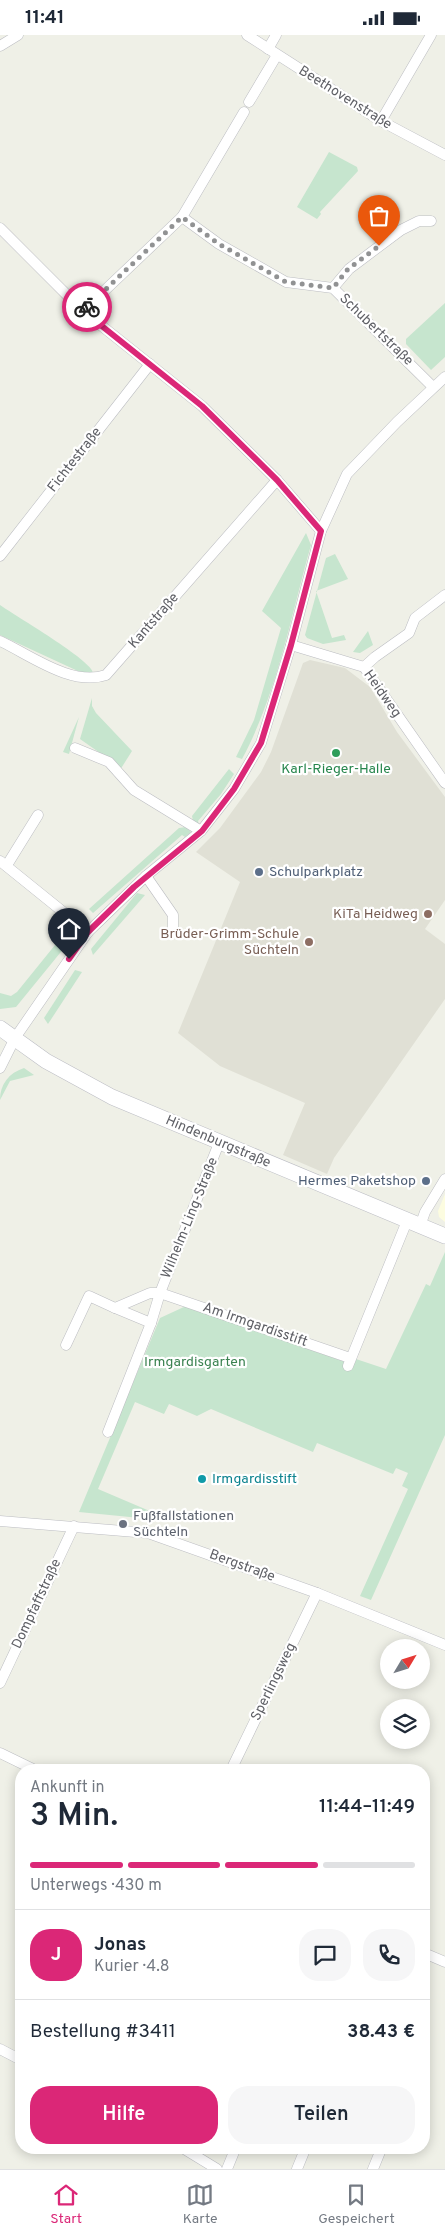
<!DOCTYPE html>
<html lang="de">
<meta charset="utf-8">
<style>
:root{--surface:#fff;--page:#f6f6f7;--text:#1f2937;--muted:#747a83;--line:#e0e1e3;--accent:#db2777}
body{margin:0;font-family:Overpass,sans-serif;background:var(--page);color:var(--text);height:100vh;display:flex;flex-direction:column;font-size:19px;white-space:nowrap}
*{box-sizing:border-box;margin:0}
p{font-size:16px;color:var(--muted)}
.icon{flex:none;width:28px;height:28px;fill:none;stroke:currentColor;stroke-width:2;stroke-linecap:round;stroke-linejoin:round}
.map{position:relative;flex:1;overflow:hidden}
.panel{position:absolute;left:15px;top:1729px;width:415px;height:390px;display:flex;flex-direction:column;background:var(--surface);border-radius:20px;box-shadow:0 2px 12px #0003}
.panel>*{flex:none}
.needle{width:32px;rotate:52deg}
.controls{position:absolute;left:380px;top:1604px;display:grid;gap:10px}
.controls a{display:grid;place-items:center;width:50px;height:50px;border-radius:50%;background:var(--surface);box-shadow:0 2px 12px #0003;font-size:25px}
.pin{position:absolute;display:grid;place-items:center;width:42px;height:42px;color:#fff;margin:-51px -21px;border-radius:50% 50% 50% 0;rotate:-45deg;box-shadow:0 0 5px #0007}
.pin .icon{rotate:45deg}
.courier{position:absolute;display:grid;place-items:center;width:50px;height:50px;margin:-25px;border:4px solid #db2777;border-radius:50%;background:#fff;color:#222;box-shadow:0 1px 6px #0007}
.overview em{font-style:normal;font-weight:600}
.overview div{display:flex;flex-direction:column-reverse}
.overview{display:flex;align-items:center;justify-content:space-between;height:85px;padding:0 15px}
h1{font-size:32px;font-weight:600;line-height:38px}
.bar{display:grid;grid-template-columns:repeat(4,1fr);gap:8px 5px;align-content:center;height:60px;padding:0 15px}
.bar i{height:6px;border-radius:4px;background:var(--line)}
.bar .on{background:var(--accent)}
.bar p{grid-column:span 4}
.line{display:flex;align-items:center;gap:12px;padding:0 15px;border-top:1px solid var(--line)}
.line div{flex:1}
.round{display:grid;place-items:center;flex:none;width:52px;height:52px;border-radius:20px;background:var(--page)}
.cta{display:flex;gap:10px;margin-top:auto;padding:10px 15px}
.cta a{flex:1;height:58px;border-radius:20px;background:var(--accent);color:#fff;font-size:20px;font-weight:600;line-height:58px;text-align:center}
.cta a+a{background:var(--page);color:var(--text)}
.status{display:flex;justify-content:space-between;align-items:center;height:35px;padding:0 25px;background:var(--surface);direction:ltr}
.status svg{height:14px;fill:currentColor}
.tabs{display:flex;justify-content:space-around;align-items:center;height:70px;border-top:1px solid var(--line);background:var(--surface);font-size:14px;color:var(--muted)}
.tabs a{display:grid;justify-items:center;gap:2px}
.tabs .on{color:var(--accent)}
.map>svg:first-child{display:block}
.commercial{fill:#fcfce0}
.education{fill:#e0e0d5}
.green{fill:#c6e5ce}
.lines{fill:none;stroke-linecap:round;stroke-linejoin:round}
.street-casing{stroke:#bcbdc2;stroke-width:11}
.secondary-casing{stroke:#bcbdc4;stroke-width:16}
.street{stroke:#fff;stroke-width:10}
.secondary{stroke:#fff;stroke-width:15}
.done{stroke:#919293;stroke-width:5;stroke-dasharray:0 9}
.route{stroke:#db2777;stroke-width:6}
.leisure-dot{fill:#2e9e5b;stroke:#fff;stroke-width:2}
.service-dot{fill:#5c6f8a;stroke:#fff;stroke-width:2}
.education-dot{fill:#8d6e63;stroke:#fff;stroke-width:2}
.culture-dot{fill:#0f9aa8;stroke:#fff;stroke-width:2}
.worship-dot{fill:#6b7280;stroke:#fff;stroke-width:2}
.labels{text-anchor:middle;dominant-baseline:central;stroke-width:4.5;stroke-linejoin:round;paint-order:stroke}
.street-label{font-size:14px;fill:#5f6066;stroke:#fff}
.leisure-label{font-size:14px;fill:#27864d;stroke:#fff}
.service-label{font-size:14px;fill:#4e5e75;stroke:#fff;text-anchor:start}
.education-label{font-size:14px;fill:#785e54;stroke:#fff;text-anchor:end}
.park-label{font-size:14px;fill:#3a8250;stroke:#fff}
.culture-label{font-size:14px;fill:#0d838f;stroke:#fff;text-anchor:start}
.worship-label{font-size:14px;fill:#5b616d;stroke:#fff;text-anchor:start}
</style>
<div class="status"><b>11:41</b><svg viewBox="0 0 49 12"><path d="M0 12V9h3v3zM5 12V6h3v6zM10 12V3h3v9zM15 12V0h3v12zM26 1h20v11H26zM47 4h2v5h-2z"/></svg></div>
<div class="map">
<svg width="445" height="2134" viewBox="0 0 445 2134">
<rect width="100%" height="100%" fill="#eff0e7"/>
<polygon class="commercial" points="445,1159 445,1187 439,1182 438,1176"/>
<polygon class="education" points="310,625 345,633 370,652 397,697 445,762 445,865 425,894 445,909 445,964 334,1123 327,1139 283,1120 305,1068 220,1031 178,998 240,847 196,817 220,793 261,737 271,717 303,628"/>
<g class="green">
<polygon points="329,117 357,132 358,136 320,177 321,179 317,184 297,172"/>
<polygon points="445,268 445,322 431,335 406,309 406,304"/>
<path d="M306,498L311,510C291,581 277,659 242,724L236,722L254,685L281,593L262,576Z"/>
<polygon points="335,519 348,544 316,556 332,603 344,600 346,605 323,609 307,603 305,600 326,523"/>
<path d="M0,570C14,580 93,626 93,638L80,637L0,600Z"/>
<polygon points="368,596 373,610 360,618 353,617"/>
<polygon points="92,663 92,671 96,678 132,716 120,735 110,725 80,704"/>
<polygon points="79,682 69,719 63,717"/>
<polygon points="229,734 234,739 221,759 198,786 199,789 193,786 192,781"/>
<polygon points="186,792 191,797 185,802 182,800 93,878 89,874 179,793"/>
<polygon points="137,858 145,860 93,920 91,914"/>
<polygon points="68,894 71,900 69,907 16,972 0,974 0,958 11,961 17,957"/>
<polygon points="75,935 82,937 48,989 44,983"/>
<path d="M24,1033L34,1040L10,1046L0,1065C0,1049 9,1038 24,1033Z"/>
<polygon points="445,1217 445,1400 371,1565 360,1561 408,1454 402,1451 408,1438 396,1433 393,1439 317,1408 313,1417 211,1374 197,1381 169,1369 164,1379 135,1367 98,1454 152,1477 150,1484 79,1477 160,1283 186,1271 351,1329 353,1323 386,1334 426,1249 430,1251"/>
</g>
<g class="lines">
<defs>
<g id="street">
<polyline points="247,0 381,86 445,120"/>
<polyline points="0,11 18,0"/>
<polyline points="268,14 276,0"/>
<polyline points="249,67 277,20"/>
<polyline points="381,86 431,0"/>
<polyline points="182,182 219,209 286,247 333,253 433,352"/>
<polyline points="0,193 83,276 202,371 277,445 321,496"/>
<polyline points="333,253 349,234 401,195 419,186 431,186"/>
<polyline points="83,276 182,182 244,77"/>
<polyline points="0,521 150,329"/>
<path d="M0,606C30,620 72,652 106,640L277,445"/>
<polyline points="291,610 364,632 445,748"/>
<polyline points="364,632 375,622 409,598 415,583 445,560"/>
<polyline points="75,713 109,727 134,755 201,796"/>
<polyline points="0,826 88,897"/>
<polyline points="7,830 38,780"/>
<polyline points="146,841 173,880 173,893"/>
<polyline points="0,1033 15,1003 88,897 146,841 201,796 234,754 261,708 291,610 321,496 347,439 397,387 445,342"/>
<polyline points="420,1191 425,1177 445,1144"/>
<polyline points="115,1273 151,1288"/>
<polyline points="66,1310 89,1261 115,1273 150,1258 160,1258 219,1108"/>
<polyline points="348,1331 407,1186"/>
<polyline points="108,1397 151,1288 160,1258 350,1323"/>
<polyline points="0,1486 148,1498 317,1558 445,1610"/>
<polyline points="0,1648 74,1491"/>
<polyline points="0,1718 35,1735"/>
<polyline points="231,1735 317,1558"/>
<polyline points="424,1918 445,1927"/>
<polyline points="0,2014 21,2025"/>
<polyline points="181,2112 217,2134"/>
<polyline points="227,2134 236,2112"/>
<polyline points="297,2134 306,2112"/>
<polyline points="373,2134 382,2112"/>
</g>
<polyline id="secondary" points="0,993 46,1026 112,1062 445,1201"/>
</defs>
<use href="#street" class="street-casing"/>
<use href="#secondary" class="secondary-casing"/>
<use href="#street" class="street"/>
<use href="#secondary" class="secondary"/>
</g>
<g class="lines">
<polyline class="done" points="87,272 182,182 219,209 286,247 333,253 348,234 379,211"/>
<polyline class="route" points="69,924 88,897 134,852 202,796 234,754 261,708 291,610 321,496 277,445 202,371 83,276 87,272"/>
</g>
<circle class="leisure-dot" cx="336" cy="718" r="5"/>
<g class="service-dot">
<circle cx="259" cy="837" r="5"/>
<circle cx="426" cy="1146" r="5"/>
</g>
<g class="education-dot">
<circle cx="428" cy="879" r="5"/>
<circle cx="309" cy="907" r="5"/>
</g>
<circle class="culture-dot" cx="202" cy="1444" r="5"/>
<circle class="worship-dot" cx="123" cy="1489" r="5"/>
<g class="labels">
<g class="street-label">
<text transform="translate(345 63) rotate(32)">Beethovenstraße</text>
<text transform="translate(376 295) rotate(44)">Schubertstraße</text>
<text transform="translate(75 425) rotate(-52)">Fichtestraße</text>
<text transform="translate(154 586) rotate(-49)">Kantstraße</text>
<text transform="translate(382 659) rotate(55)">Heidweg</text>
<text transform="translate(218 1107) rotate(23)">Hindenburgstraße</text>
<text transform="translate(190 1183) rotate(-68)">Wilhelm-Ling-Straße</text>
<text transform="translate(255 1290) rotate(19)">Am Irmgardisstift</text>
<text transform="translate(242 1531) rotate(20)">Bergstraße</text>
<text transform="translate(37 1569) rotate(-65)">Dompfaffstraße</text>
<text transform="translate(274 1647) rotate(-64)">Sperlingsweg</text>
</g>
<g class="leisure-label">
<text x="336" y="734">Karl-Rieger-Halle</text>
</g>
<g class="service-label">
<text x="269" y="837">Schulparkplatz</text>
<text x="416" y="1146" text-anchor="end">Hermes Paketshop</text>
</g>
<g class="education-label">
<text x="418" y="879">KiTa Heidweg</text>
<text x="299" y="899">Brüder-Grimm-Schule<tspan x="299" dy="16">Süchteln</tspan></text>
</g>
<g class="park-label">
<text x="195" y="1327">Irmgardisgarten</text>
</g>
<g class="culture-label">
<text x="212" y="1444">Irmgardisstift</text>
</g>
<g class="worship-label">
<text x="133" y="1481">Fußfallstationen<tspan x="133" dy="16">Süchteln</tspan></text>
</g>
</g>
</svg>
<div class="controls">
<a><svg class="needle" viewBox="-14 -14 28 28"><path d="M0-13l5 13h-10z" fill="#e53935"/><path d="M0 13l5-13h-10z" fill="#747a83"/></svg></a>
<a><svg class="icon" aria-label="layers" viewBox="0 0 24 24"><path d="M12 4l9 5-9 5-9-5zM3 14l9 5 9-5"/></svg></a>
</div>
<div class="pin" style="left:379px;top:211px;background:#ea580c"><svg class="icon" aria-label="bag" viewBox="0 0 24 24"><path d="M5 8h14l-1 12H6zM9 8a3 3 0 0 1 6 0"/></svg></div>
<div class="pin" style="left:69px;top:924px;background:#1f2937"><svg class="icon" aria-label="home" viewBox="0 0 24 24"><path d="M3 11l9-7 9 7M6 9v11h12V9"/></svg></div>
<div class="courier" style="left:87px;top:272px"><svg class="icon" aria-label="bike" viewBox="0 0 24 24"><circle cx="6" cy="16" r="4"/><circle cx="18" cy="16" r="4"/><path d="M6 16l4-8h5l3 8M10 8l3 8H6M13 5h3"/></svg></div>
<section class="panel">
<div class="overview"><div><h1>3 Min.</h1><p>Ankunft in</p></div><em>11:44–11:49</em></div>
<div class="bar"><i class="on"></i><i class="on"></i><i class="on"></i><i></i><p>Unterwegs · 430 m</p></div>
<div class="line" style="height:90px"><b class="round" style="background:var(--accent);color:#fff">J</b><div><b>Jonas</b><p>Kurier · 4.8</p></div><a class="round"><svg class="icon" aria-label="chat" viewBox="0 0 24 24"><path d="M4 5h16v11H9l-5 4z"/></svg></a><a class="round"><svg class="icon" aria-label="phone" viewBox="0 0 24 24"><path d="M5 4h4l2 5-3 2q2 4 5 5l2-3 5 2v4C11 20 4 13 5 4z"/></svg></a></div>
<div class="line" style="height:65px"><div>Bestellung #3411</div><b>38.43 €</b></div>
<div class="cta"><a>Hilfe</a><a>Teilen</a></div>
</section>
</div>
<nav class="tabs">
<a class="on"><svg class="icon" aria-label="home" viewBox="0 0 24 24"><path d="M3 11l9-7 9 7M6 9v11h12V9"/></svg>Start</a>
<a><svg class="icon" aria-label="map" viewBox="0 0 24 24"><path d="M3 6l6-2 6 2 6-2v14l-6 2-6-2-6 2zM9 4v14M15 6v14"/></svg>Karte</a>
<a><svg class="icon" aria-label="saved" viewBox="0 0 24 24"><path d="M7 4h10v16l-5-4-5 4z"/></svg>Gespeichert</a>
</nav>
